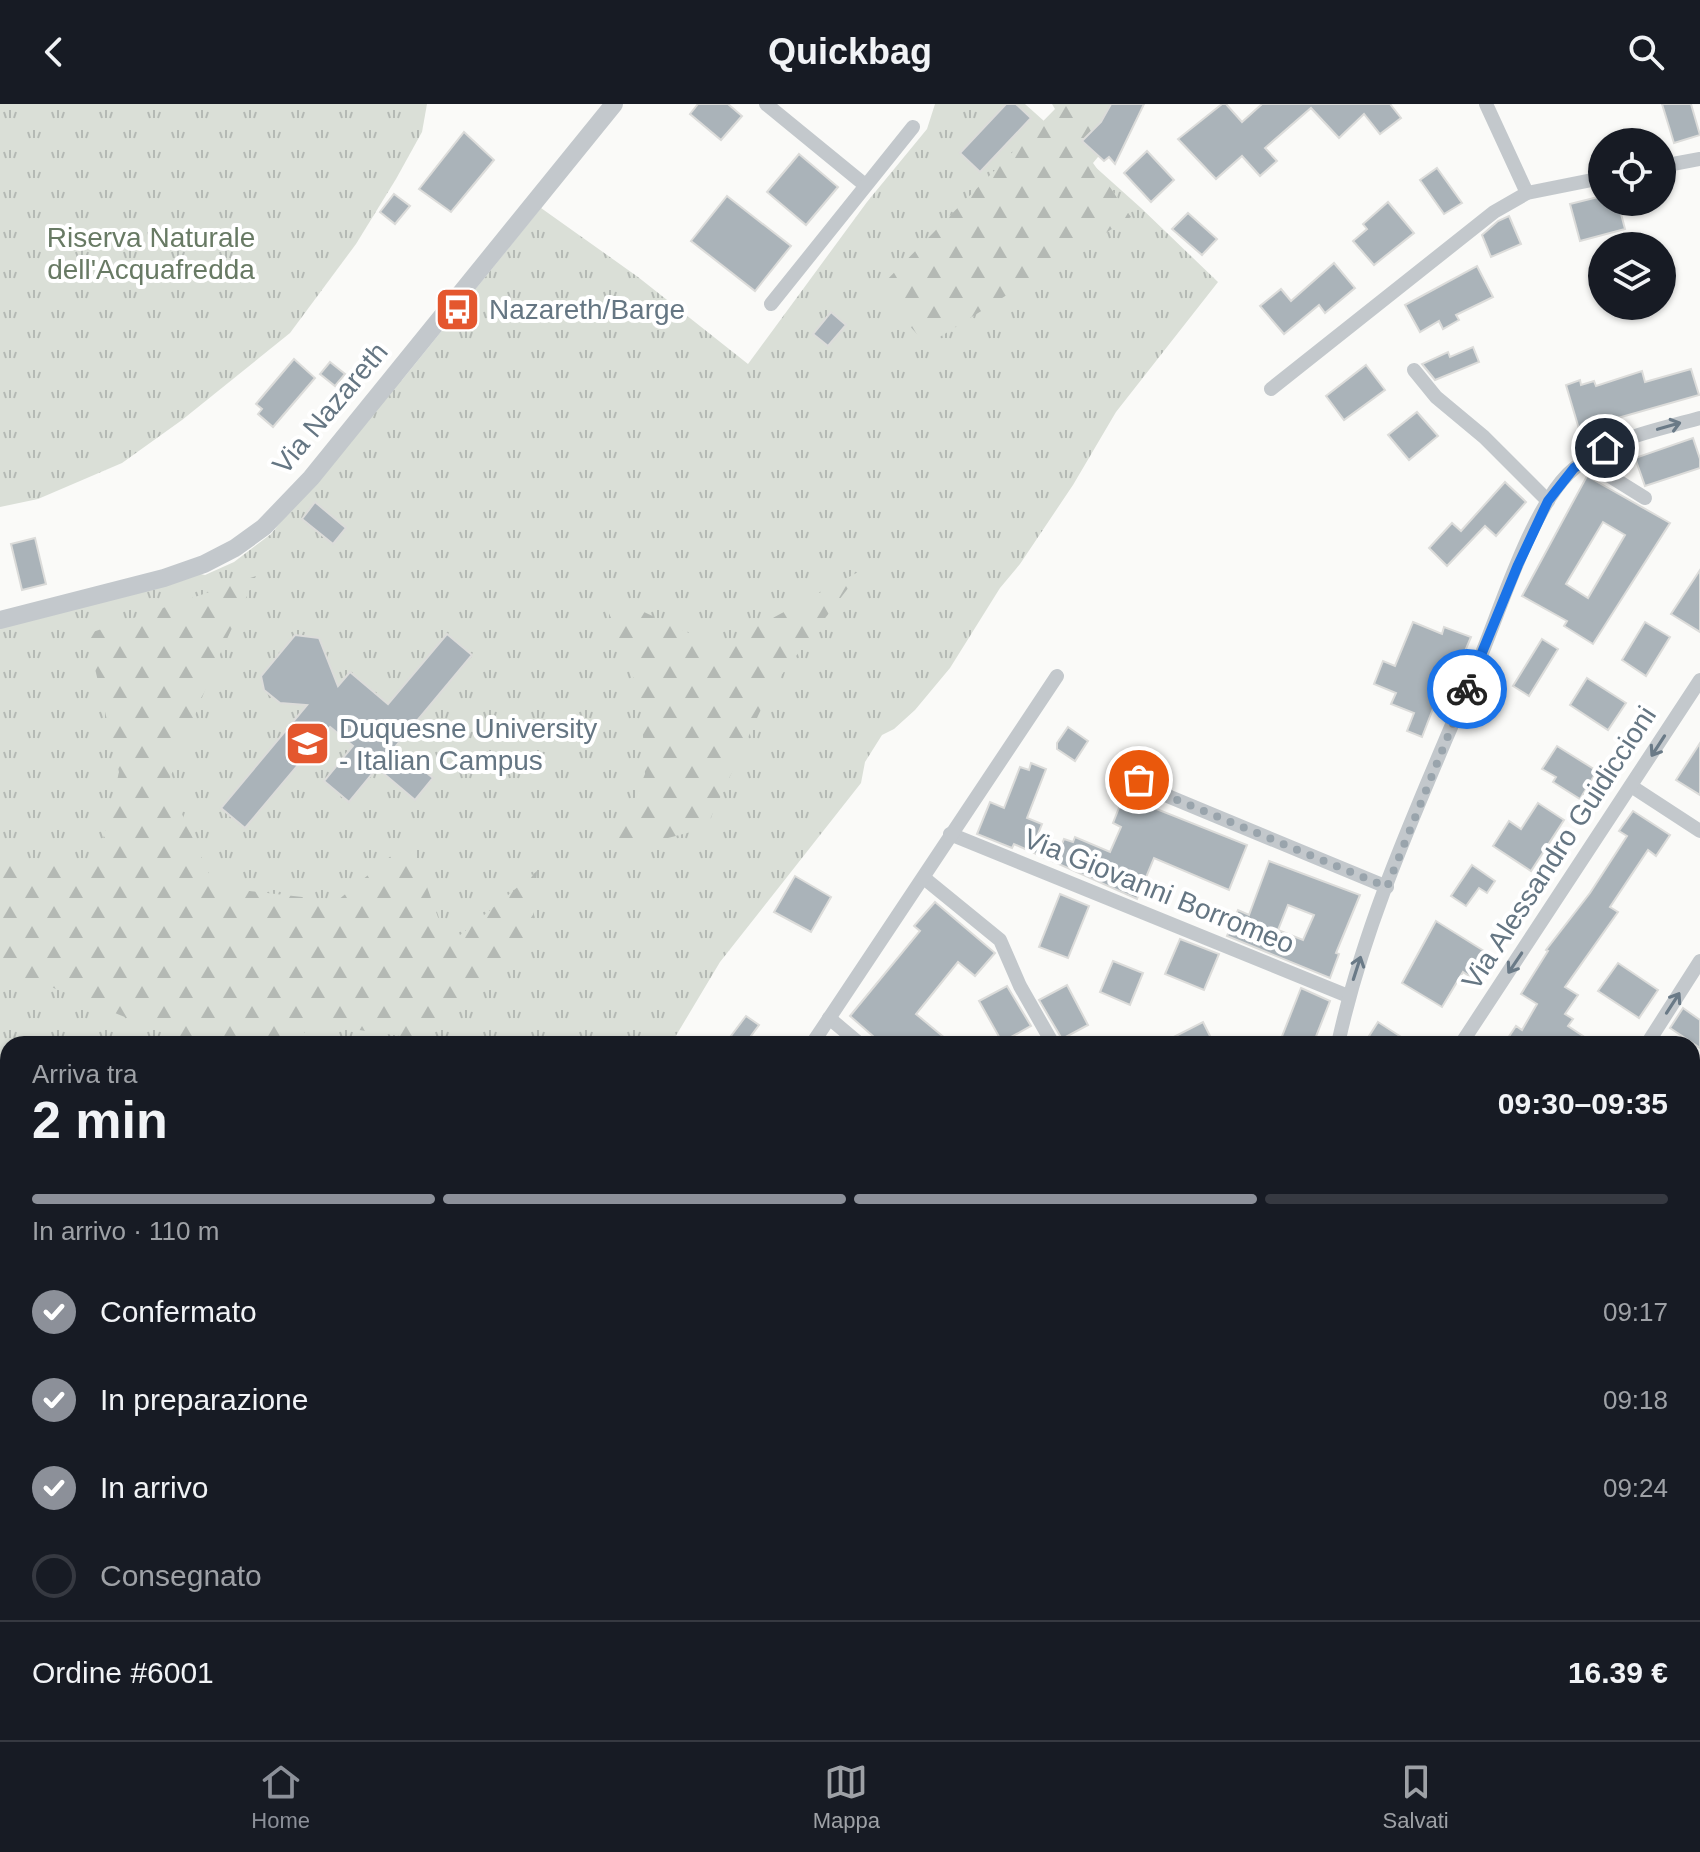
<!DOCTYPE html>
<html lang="it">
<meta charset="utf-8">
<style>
:root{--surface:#171b24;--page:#242831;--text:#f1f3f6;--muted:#9ea1a6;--line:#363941;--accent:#8c9099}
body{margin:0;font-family:Helvetica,sans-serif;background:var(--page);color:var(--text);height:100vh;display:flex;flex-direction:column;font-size:30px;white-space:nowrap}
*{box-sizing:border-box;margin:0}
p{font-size:26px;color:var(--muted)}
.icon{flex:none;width:44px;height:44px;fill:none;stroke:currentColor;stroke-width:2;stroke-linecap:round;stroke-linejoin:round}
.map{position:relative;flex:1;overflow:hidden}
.side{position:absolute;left:0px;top:932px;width:1700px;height:704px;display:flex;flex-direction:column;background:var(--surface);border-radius:24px 24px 0 0;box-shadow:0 2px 6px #0004}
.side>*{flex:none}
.fabs{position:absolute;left:1588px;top:24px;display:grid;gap:16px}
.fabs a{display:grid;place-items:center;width:88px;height:88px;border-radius:50%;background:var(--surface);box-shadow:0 2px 6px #0004;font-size:40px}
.pin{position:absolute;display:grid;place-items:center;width:68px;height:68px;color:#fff;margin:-34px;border:4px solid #fff;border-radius:50%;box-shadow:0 2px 8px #0007}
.courier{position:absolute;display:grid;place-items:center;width:80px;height:80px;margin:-40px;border:6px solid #1a73e8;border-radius:50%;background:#fff;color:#222;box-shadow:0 2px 10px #0007}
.summary em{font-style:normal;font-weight:600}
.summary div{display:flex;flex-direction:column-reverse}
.summary{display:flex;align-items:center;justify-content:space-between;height:136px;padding:0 32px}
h1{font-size:52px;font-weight:600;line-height:60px}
.bar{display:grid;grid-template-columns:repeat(4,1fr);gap:12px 8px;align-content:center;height:96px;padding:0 32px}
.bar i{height:10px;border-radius:6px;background:var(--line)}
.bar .active{background:var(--accent)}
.bar p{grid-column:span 4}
.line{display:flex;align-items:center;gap:20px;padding:0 32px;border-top:2px solid var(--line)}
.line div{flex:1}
ol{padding:0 32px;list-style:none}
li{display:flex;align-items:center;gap:24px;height:88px}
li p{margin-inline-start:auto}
li .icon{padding:8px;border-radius:50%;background:var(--accent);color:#fff;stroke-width:4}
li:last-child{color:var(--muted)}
li i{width:44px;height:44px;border:4px solid var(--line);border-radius:50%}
header{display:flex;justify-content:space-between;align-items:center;height:104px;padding:0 32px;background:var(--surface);font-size:36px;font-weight:600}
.dock{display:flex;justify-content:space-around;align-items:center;height:112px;border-top:2px solid var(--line);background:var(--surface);font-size:22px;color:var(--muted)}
.dock a{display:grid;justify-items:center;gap:4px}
.dock .active{color:var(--accent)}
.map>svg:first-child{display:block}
.grass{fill:url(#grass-tufts)}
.forest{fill:url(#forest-firs)}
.pitch{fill:#dadfd7}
.building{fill:#aab3b9;stroke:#dcdcda;stroke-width:2;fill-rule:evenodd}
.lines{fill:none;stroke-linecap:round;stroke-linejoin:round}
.minor{stroke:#c3c8cc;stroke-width:14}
.tertiary{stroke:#c3c8cc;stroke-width:18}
.oneway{stroke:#6a7a87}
.done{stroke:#99a4ac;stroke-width:8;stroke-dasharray:0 14.4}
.route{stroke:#1a73e8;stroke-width:10}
.labels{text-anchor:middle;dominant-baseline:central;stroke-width:8;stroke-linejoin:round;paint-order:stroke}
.park-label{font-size:28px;fill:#687a64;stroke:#fff}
.poi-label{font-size:28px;fill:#657683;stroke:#fff;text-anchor:start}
.street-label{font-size:28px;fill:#657683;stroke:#fff}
</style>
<header><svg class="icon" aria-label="back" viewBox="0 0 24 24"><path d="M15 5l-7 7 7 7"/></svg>Quickbag<svg class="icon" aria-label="search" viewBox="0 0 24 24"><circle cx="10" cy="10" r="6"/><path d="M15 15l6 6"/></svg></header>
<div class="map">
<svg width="1700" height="1636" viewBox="0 0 1700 1636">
<defs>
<pattern id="grass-tufts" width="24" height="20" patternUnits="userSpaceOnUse" patternTransform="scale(2)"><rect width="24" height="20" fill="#dadfd7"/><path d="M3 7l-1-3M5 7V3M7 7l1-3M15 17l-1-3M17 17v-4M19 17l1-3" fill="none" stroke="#b4b9b4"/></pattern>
<pattern id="forest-firs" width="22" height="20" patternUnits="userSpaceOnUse" patternTransform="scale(2)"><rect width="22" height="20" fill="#dadfd7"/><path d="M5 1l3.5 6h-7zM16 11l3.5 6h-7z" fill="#b4b9b4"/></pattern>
</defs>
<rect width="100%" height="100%" fill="#fafaf8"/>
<g class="grass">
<polygon points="0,0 427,0 422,28 396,75 356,140 290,229 182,316 122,359 38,395 0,403"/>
<polygon points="935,0 1025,0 1141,104 1218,178 1116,308 1073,381 1020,460 1000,484 950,564 915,606 894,625 882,631 865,658 861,679 720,858 671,940 8,940 8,1628 148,1628 141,1636 0,1636 0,520 196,469 205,471 234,458 271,430 392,280 402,276 541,104 638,173 748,260 867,98 927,25"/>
</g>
<g class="forest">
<polygon points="1052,0 1142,0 1093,59 1131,113 927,241 877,186 1055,5"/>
<polygon points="862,466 770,586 706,724 611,749 645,670 641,594 601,488 719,543"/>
<polygon points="256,472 215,561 168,679 215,783 337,797 410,736 448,841 537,767 531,834 414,934 297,917 312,940 191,940 34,876 0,869 0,757 96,765 119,668 87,530"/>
<polygon points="8,1485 8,1628 65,1628 57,1636 0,1636 0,1498"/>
</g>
<polygon class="pitch" points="148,1628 416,1628 423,1636 141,1636"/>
<g class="building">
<polygon points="698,0 728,0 742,12 721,36 690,10"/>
<polygon points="1006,0 1016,0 1031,14 980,68 960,49"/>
<polygon points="1111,0 1144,0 1115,60 1109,53 1104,57 1082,37 1101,18"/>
<polygon points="1222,0 1226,0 1242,18 1262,0 1390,0 1401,14 1380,30 1364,10 1339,34 1311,4 1265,44 1277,57 1260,72 1242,52 1216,75 1178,35"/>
<polygon points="1662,0 1691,0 1700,31 1674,39"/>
<polygon points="464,28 494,56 451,108 419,85"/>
<polygon points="1147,47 1174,76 1151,98 1124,69"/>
<polygon points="799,50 838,83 806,121 767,88"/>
<polygon points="1437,64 1462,99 1444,110 1420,76"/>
<polygon points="394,90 410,102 395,120 380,108"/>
<polygon points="727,92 791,142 755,187 691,137"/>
<polygon points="1602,92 1602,98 1618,98 1625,125 1580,137 1570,100"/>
<polygon points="1388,98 1414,129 1374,161 1353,137 1367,125 1363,120"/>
<polygon points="1188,109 1217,135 1202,151 1172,125"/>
<polygon points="1509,112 1521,140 1491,153 1482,131 1498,117"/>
<polygon points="1334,159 1355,184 1325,209 1319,201 1284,230 1260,202 1281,185 1291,197"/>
<polygon points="1477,162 1493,193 1456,211 1459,216 1443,225 1439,217 1420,228 1405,201"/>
<polygon points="831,208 846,221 828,242 813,230"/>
<polygon points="1473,243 1479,258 1435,276 1422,260 1448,248 1450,253"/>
<polygon points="294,255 315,274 273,323 258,310 262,305 256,300"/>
<polygon points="330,258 345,270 335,282 320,270"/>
<polygon points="1366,261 1385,286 1344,316 1326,292"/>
<polygon points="1691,265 1699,291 1579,325 1566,281 1580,276 1581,281 1594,277 1596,282 1642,267 1645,278"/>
<polygon points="1417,308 1438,332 1409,356 1388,331"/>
<polygon points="1693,334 1700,355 1700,364 1645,382 1635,354"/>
<path d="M1587,372L1670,419L1593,540L1564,522L1567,517L1522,492ZM1603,418L1625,431L1588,494L1566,480Z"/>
<polygon points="1505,378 1526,398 1496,432 1485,422 1447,462 1429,444 1452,419 1461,427"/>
<polygon points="315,398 346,424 333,440 302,415"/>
<polygon points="35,434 46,480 22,486 11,440"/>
<polygon points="1700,466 1700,528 1671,510"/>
<polygon points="1413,518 1442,530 1444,523 1471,533 1460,559 1452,556 1422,633 1407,627 1414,609 1391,600 1396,589 1374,580 1383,557 1395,562"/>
<polygon points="1645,518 1670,533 1646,572 1622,556"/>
<polygon points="447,530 472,551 395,643 433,674 415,696 377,664 349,698 324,677 353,642 330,623 245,724 221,704 307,601 280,599 264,586 261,572 295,531 319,534 338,582 350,568 388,600"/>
<polygon points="1542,535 1558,545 1529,592 1513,582"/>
<polygon points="1587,574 1626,599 1608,626 1570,601"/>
<polygon points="1068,623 1088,637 1075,657 1057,645 1057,639"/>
<polygon points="1700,639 1700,691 1676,676"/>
<polygon points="1557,642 1597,667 1580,695 1553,678 1556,673 1542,665"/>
<polygon points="1031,659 1046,665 1027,714 1042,720 1036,735 1060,745 1064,735 1073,738 1075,733 1110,748 1121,723 1113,719 1122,696 1132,700 1134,696 1247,741 1229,786 1154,754 1137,795 1014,740 1012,744 977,730 990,698 1004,704 1020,663 1029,666"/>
<polygon points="1538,699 1564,716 1531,767 1493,742 1509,717 1521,725"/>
<polygon points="1633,707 1670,731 1656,752 1648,746 1610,803 1618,808 1565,883 1578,891 1565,910 1573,915 1568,922 1595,940 1504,940 1516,922 1522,926 1537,900 1521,890 1548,847 1546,846 1590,789 1627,732 1619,727"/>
<path d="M1269,757L1360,791L1336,849L1339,850L1330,874L1227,832L1238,806L1249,811ZM1288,801L1314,811L1303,836L1278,826Z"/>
<polygon points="1472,761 1495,777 1487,789 1479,784 1466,802 1451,792"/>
<polygon points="795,772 831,793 811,828 774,808"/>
<polygon points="1060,790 1089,802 1068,854 1039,843"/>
<polygon points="935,798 995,849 975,872 958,858 916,910 952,940 882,940 850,912 920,827 914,822"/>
<polygon points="1436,817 1492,852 1477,877 1463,868 1442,903 1402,879"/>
<polygon points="1180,835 1219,850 1204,886 1165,870"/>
<polygon points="1113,857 1143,869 1130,901 1100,888"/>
<polygon points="1618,859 1658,886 1639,914 1598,887"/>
<polygon points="1067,881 1088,921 1062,935 1039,896"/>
<polygon points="1007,882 1031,922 1002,938 979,897"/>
<polygon points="1301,884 1330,897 1313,940 1279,940"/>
<polygon points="1683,904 1700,916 1700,944 1670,924"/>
<polygon points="746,912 759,921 745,940 725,940"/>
<polygon points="1203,918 1214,940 1160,940"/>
<polygon points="1378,918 1412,940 1364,940"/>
</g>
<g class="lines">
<g class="minor">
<polyline points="766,0 865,81"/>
<polyline points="1486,0 1527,89"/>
<polyline points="1662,62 1700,55"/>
<polyline points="771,200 913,23"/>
<polyline points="1414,266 1436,293 1484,333 1548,397"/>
<polyline points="1271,285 1494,108 1527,89 1602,74"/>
<polyline points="1584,356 1645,394"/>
<polyline points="1139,676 1170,693 1387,783"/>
<polyline points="1631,682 1700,727"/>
<polyline points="950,730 1348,892"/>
<polyline points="924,774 1000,836 1020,882 1053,940"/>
<polyline points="829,914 860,940"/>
<polyline points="812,940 1057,572"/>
<path d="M1338,940C1367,805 1430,677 1482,549C1502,500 1532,406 1568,370C1603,335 1654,327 1700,314"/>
<polyline points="1461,940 1700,576"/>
<polyline points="1647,940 1700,857"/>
<polyline points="437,1628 443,1636"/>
<polyline points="626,1628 632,1636"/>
<polyline points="827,1628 831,1636"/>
<polyline points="1208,1628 1209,1636"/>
<polyline points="1062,1636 1066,1628"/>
</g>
<g class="tertiary">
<polyline points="0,516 164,474 204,460 235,444 264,423 311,374 614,0"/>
<polyline points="1692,1322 1700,1307"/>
<polyline points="1512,1636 1518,1628"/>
</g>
</g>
<defs><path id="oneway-shaft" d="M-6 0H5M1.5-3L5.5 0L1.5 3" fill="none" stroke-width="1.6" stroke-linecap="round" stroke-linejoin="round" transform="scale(2)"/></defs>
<g class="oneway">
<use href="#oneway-shaft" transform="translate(1669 322) rotate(-16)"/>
<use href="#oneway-shaft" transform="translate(1658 642) rotate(123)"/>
<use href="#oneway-shaft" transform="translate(1515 859) rotate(124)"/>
<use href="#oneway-shaft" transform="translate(1357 864) rotate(-72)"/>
<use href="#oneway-shaft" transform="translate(1673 899) rotate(-57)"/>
</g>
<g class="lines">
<polyline class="done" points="1139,676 1170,693 1387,783 1467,585"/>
<polyline class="route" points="1467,585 1518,461 1548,397 1574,364 1605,344"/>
</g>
<defs>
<symbol id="bus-square" viewBox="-11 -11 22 22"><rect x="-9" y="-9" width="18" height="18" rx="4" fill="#e4572e" stroke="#fff"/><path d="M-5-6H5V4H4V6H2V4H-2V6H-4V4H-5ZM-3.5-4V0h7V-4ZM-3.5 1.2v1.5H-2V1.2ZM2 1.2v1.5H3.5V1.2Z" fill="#fff"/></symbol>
<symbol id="university-square" viewBox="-11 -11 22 22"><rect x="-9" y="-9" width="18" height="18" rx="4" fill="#e4572e" stroke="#fff"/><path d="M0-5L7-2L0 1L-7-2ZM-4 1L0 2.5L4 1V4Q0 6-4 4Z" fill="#fff"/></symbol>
</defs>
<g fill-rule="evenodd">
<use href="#bus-square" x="432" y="180" width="51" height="51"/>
<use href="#university-square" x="282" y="614" width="51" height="51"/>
</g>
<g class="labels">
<g class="park-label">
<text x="151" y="133">Riserva Naturale<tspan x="151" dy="32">dell'Acquafredda</tspan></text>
</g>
<g class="poi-label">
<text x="489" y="205">Nazareth/Barge</text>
<text x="339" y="624">Duquesne University<tspan x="339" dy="32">- Italian Campus</tspan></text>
</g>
<g class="street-label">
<text transform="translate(330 304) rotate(-50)">Via Nazareth</text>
<text transform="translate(1559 744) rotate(-57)">Via Alessandro Guidiccioni</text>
<text transform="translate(1159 787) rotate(22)">Via Giovanni Borromeo</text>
</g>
</g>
</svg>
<div class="fabs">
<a><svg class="icon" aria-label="locate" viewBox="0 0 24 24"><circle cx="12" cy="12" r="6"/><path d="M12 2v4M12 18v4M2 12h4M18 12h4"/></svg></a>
<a><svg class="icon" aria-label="layers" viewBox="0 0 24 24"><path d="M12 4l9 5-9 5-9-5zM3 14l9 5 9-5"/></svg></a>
</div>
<div class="pin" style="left:1139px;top:676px;background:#ea580c"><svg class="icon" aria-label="bag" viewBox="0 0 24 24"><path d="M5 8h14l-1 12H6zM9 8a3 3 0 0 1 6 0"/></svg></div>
<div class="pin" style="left:1605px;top:344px;background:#1f2937"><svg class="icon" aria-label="home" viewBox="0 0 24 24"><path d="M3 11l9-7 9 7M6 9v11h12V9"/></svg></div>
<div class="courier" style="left:1467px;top:585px"><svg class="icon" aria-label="bike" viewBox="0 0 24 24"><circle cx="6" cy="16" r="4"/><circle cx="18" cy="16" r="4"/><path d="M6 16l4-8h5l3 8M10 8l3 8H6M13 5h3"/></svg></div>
<section class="side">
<div class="summary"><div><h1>2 min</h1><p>Arriva tra</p></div><em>09:30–09:35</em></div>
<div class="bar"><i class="active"></i><i class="active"></i><i class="active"></i><i></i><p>In arrivo · 110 m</p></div>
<ol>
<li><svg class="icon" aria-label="check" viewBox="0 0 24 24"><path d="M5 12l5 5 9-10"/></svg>Confermato<p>09:17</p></li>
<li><svg class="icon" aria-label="check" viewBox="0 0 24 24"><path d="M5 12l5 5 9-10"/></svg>In preparazione<p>09:18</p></li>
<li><svg class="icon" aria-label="check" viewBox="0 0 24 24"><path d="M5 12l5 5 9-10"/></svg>In arrivo<p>09:24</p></li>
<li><i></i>Consegnato</li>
</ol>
<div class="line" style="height:104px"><div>Ordine #6001</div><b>16.39 €</b></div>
</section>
</div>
<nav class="dock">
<a class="active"><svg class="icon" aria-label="home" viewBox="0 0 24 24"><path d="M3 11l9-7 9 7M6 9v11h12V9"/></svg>Home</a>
<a><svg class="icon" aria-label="map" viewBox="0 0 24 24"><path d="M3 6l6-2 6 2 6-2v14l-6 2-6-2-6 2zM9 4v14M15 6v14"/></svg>Mappa</a>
<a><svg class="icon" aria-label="saved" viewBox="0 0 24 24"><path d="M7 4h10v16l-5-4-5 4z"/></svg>Salvati</a>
</nav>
